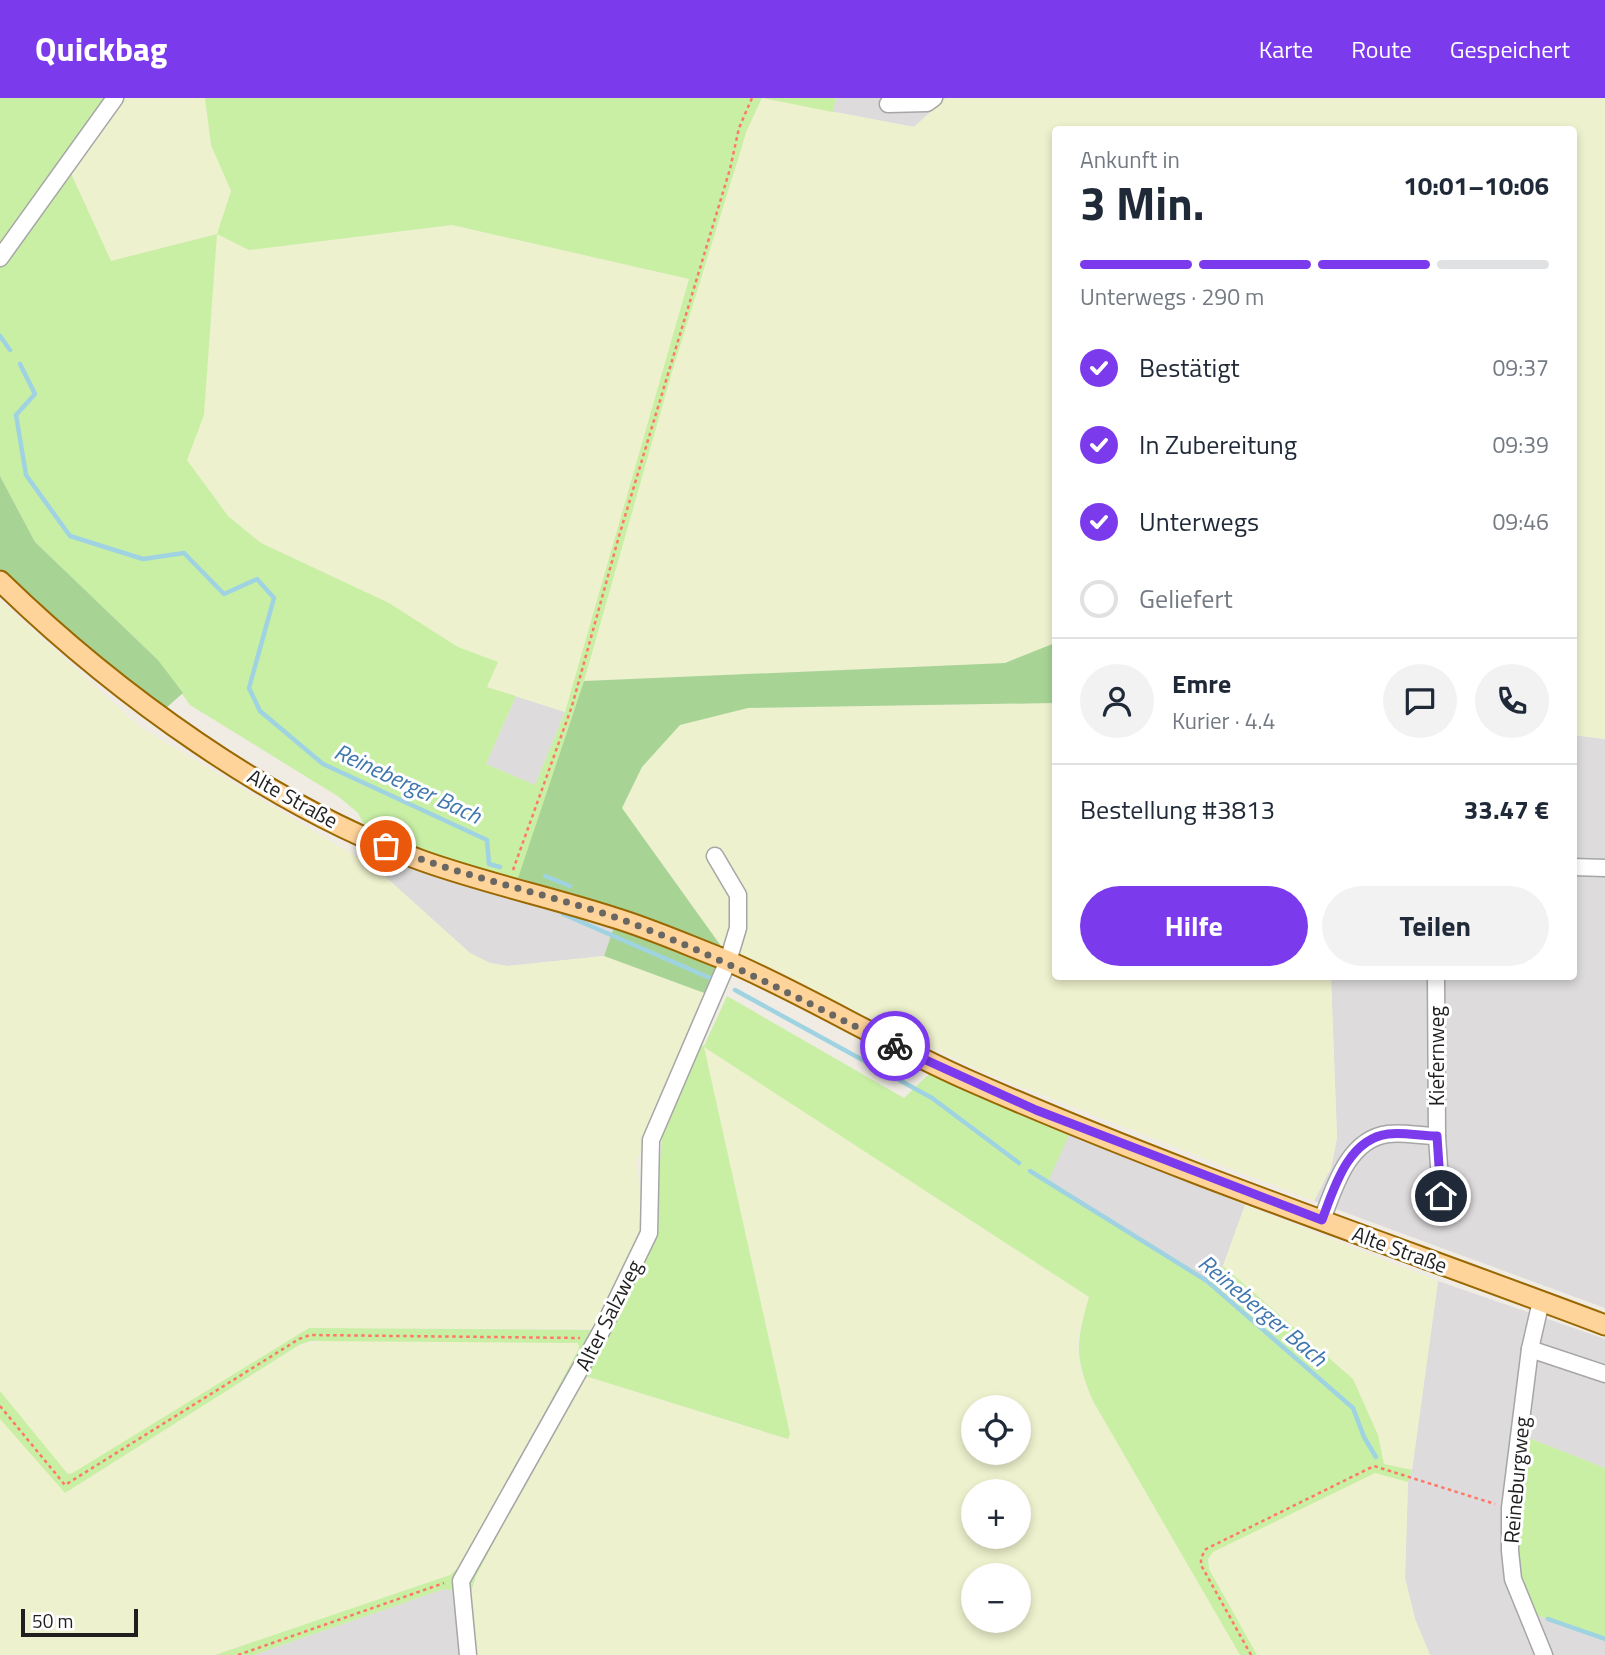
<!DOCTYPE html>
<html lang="de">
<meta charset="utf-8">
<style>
:root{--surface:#fff;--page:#f2f2f3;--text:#1f2937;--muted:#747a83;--line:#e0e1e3;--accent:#7c3aed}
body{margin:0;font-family:"Titillium Web",sans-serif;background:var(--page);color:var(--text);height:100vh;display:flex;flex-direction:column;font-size:26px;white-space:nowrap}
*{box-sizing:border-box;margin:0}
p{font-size:23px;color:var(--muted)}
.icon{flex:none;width:38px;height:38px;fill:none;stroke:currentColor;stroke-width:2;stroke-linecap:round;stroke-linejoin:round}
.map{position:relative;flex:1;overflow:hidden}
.side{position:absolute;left:1052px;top:28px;width:525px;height:854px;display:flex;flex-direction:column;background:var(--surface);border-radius:7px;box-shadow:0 4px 10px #0003}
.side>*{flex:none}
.fabs{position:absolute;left:961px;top:1297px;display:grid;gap:14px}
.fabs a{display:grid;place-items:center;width:70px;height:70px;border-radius:50%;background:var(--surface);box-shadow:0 4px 10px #0003;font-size:35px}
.scale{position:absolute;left:21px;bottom:18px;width:117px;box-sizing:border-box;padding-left:7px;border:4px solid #1f1f1f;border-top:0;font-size:19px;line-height:24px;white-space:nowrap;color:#1f1f1f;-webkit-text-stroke:5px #fff;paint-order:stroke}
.pin{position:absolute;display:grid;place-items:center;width:60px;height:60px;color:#fff;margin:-30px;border:4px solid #fff;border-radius:50%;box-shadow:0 2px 7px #0007}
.courier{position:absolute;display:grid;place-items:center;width:70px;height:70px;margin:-35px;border:5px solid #7c3aed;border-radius:50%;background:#fff;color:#222;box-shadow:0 2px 9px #0007}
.headline em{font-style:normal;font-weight:700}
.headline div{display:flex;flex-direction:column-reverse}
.headline{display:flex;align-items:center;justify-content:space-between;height:119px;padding:0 28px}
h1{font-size:46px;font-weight:700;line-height:52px}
.bar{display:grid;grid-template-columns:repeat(4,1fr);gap:10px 7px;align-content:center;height:84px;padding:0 28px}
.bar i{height:9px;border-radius:5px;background:var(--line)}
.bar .selected{background:var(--accent)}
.bar p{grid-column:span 4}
.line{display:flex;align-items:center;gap:18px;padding:0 28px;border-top:2px solid var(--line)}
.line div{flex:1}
.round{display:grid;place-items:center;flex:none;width:74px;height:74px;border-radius:37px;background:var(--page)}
ol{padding:0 28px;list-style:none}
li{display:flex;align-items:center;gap:21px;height:77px}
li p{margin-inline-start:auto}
li .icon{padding:7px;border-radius:50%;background:var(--accent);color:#fff;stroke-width:4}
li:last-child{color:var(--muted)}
li i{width:38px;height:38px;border:4px solid var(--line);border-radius:50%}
.button{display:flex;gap:14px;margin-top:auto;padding:14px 28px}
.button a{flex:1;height:80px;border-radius:42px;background:var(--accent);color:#fff;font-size:28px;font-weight:700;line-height:80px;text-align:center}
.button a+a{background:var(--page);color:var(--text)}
header{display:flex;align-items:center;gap:42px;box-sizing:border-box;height:98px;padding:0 35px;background:var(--accent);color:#fff}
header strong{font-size:33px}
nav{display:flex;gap:38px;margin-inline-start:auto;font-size:24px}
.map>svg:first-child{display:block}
.residential{fill:#dddbdb}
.farmland{fill:#eef1cd;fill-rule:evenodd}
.grass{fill:#c9efa5;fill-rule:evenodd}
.forest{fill:#a7d495}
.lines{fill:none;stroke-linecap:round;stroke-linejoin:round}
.stream{stroke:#a0d3e2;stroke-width:4.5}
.minor-casing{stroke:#a6a6a6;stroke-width:19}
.major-casing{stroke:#996800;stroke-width:23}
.path{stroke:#f76;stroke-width:2.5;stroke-dasharray:3.5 3.5;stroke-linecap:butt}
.minor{stroke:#fff;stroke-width:16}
.major{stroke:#ffd49a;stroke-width:19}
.done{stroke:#686764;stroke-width:7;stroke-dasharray:0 12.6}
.route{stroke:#7c3aed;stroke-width:9}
.labels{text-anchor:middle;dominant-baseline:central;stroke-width:6;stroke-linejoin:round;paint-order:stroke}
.street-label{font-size:21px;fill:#1f1f1f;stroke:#fff}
.water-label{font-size:23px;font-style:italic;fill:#4077af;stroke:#fff}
</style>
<header>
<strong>Quickbag</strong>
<nav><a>Karte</a><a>Route</a><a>Gespeichert</a></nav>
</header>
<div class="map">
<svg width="1605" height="1557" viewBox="0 0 1605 1557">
<rect width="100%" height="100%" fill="#f0ece4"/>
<g class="residential">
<polygon points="836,0 946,0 914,29 833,14"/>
<polygon points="516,598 565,614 535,687 486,666"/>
<polygon points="1573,637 1605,641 1605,1210 1314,1103 1331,1070 1337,1040 1331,879 1573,878"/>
<polygon points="384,755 614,829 604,858 508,868 490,865 470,855 377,772"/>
<polygon points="1070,1035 1245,1107 1223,1168 1210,1188 1047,1083"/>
<polygon points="1438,1183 1605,1241 1605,1370 1529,1340 1533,1516 1605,1541 1605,1557 1430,1557 1415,1521 1405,1480 1408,1384 1412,1372"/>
<polygon points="444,1491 454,1493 460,1557 253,1557"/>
</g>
<g class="farmland">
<polygon points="125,0 205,0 211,47 231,93 217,136 249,152 452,127 689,181 565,614 487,589 497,564 458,549 389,505 261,445 228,418 187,362 204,317 216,136 111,164 69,71"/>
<polygon points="762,0 914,29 946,0 1605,0 1605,641 1573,637 1573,32 1055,32 1055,545 1005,565 584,583 672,274 747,32"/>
<polygon points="0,502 140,629 377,771 470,855 490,865 508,868 604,858 707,896 636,1065 646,1125 598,1231 309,1230 72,1376 67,1375 0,1293"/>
<polygon points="1055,605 1055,878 1331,879 1337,1040 1331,1070 1314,1103 983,974 721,848 622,710 642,669 680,626 748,610"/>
<path d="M704,949L1089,1199L1078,1237L1079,1269L1093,1303L1240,1557H473L469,1500L476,1478L582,1277L787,1341L790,1336ZM973,1309H1018V1354H973ZM973,1393H1018V1438H973ZM973,1477H1018V1522H973Z"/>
<polygon points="1245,1107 1438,1183 1412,1372 1384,1366 1378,1337 1353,1281 1223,1168"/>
<polygon points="327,1242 578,1245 579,1250 462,1466 450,1477 215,1557 0,1557 0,1321 65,1395 300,1247"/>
<polygon points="1375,1375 1408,1384 1405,1480 1415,1521 1430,1557 1257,1557 1209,1470 1209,1460 1213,1454"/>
</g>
<g class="grass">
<path d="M0,0H125L69,71L111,163L217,136L231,93L211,47L205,0H836L833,14L762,0L747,32L672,274L584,583L513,796L364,727L358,715L339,699L190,607L158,562L35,444L0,378ZM452,127L689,181L565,614L535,687L486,666L516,598L487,589L498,564L458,549L389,505L261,445L228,418L187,362L204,317L217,136L249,152Z"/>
<path d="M727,898L904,1000L930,975L1070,1035L1048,1083L1209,1187L1223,1168L1353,1281L1378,1337L1384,1366L1412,1372L1408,1384L1375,1375L1213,1454L1208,1461L1209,1471L1257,1557H1240L1093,1303C1074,1258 1076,1245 1089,1199L704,949L790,1336L788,1341L582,1277L476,1478L469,1500L473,1557H460L454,1493L444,1491L253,1557H215L450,1477L462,1466L477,1441L579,1250L578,1245L311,1243L299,1247L65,1395L0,1321V1293L67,1375L71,1376L309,1230L606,1232L656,1125L662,1036L697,947L704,948Z"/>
<polygon points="1529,1340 1605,1370 1605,1541 1533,1516 1520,1482 1515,1458"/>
</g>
<g class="forest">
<polygon points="0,378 35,444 158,562 183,595 166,610 43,515 0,471"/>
<polygon points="1055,545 1055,605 748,610 680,627 642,669 622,710 721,848 578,797 518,780 584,583 1005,565"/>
<polygon points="614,829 718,871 707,896 604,858"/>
</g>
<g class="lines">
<g class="stream">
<polyline points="0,238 10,252"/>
<polyline points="20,266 35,296 16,317 26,377 70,438 143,461 184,455 224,496 257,481 274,500 249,590 260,613 323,666 487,742 489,766 500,769"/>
<polyline points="545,778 570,788"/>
<polyline points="563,816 710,880"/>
<polyline points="735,892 932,1000 1019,1065"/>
<polyline points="1030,1073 1207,1183 1353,1310 1364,1339 1376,1359"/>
<polyline points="1548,1521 1605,1541"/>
</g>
<defs>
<g id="minor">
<polyline points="888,6 927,5 934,0"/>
<polyline points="0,160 115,0"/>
<polyline points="1573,769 1605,770"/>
<polyline points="1436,878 1437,1038 1441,1099"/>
<path d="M1322,1122C1334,1090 1348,1041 1388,1036C1403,1034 1421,1038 1437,1038"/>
<polyline points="1541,1203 1530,1251 1510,1410 1510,1453 1513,1481 1544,1557"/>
<polyline points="1530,1251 1605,1276"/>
<polyline points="468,1557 461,1483 603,1230 649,1135 651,1042 728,863 738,830 738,797 715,758"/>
</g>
<path id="major" d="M0,483C114,594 273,710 423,763C485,785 550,799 612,819C649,830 685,846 721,860C806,896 885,946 970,983C1177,1074 1393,1147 1605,1227"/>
</defs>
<use href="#minor" class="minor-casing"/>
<use href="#major" class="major-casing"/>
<g class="path">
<polyline points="513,772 572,608 619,438 730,71 739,30 752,0"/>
<polyline points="0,1308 65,1387 299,1241 310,1237 580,1240"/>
<polyline points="238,1557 444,1485"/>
<polyline points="1251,1557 1201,1467 1201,1460 1206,1451 1374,1368 1495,1406"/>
</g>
<use href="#minor" class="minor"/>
<use href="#major" class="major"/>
</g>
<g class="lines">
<path class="done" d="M386,748C462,779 543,794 620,821C716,856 803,903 895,948"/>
<path class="route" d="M895,948L1036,1012L1322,1122C1334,1090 1348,1041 1388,1036C1403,1034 1421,1038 1437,1038L1441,1098"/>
</g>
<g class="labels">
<g class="street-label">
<text transform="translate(293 700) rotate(29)">Alte Straße</text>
<text transform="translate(1436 958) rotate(-90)">Kiefernweg</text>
<text transform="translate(1400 1151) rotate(20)">Alte Straße</text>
<text transform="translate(608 1217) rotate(-63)">Alter Salzweg</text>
<text transform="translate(1516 1382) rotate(-85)">Reineburgweg</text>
</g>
<g class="water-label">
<text transform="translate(408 685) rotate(25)">Reineberger Bach</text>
<text transform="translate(1263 1212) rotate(40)">Reineberger Bach</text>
</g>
</g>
</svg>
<div class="fabs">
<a><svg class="icon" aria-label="locate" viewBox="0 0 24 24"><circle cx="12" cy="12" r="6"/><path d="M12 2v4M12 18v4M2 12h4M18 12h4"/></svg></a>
<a>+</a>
<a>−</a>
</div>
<div class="scale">50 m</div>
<div class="pin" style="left:386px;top:748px;background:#ea580c"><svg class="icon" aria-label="bag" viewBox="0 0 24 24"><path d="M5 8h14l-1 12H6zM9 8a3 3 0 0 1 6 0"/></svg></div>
<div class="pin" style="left:1441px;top:1098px;background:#1f2937"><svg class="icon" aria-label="home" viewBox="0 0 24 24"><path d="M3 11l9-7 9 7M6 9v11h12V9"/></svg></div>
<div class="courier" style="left:895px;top:948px"><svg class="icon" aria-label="bike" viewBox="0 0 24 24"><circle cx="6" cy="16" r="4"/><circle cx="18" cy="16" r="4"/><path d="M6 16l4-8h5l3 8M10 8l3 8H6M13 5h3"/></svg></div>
<section class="side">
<div class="headline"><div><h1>3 Min.</h1><p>Ankunft in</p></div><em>10:01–10:06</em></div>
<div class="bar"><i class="selected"></i><i class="selected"></i><i class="selected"></i><i></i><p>Unterwegs · 290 m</p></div>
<ol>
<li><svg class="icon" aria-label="check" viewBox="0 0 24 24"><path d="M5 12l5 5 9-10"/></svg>Bestätigt<p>09:37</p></li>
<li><svg class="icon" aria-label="check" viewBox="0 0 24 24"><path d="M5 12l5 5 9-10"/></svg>In Zubereitung<p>09:39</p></li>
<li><svg class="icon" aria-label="check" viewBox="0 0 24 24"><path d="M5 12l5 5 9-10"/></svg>Unterwegs<p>09:46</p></li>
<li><i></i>Geliefert</li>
</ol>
<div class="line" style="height:126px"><a class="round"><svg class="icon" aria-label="person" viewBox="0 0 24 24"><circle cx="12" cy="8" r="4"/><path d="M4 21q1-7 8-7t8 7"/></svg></a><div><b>Emre</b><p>Kurier · 4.4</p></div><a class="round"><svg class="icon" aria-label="chat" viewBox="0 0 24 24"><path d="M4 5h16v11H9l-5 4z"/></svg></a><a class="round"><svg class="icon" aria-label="phone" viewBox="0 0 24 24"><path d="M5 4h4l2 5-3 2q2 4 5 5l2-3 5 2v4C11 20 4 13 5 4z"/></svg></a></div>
<div class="line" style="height:91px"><div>Bestellung #3813</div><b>33.47 €</b></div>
<div class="button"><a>Hilfe</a><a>Teilen</a></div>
</section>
</div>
